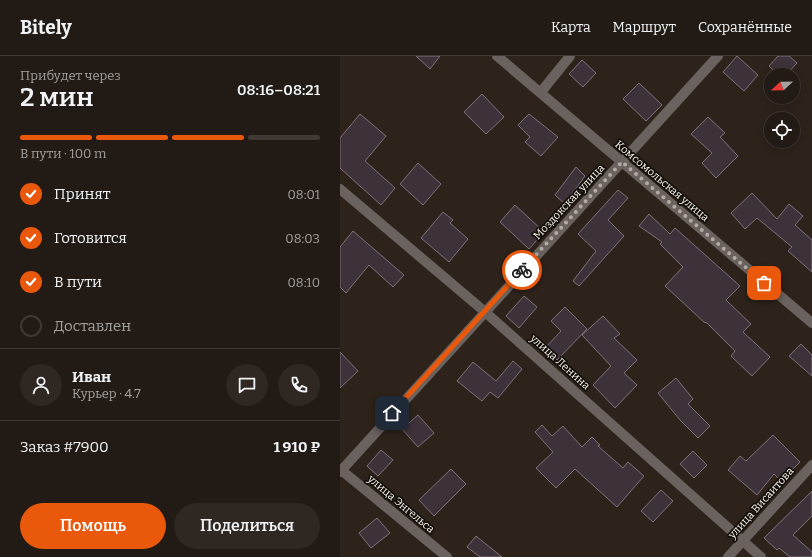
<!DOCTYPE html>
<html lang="ru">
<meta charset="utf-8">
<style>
:root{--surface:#221a14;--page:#2e2722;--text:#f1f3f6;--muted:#a2a1a0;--line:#3f3834;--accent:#ea580c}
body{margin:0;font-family:Bitter,serif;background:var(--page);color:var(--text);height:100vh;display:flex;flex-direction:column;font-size:15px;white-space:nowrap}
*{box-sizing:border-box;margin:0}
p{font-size:13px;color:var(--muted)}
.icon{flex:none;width:22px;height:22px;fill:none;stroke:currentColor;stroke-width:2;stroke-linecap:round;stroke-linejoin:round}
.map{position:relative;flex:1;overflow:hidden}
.sheet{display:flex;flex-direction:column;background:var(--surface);width:340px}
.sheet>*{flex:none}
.needle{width:26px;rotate:248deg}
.fabs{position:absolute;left:424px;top:12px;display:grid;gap:8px}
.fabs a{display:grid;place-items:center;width:36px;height:36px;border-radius:50%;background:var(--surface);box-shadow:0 2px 10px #0003,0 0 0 1px var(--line);font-size:20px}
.pin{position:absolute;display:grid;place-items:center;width:34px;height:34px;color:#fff;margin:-17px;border-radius:8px;box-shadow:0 2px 6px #0006}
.courier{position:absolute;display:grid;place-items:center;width:40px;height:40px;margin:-20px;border:3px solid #ea580c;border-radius:50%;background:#fff;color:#222;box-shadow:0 1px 5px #0007}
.headline em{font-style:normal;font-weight:600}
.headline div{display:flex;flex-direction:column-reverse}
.headline{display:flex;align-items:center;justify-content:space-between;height:68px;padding:0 20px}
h1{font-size:26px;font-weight:600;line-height:30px}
.bar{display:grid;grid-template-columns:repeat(4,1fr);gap:6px 4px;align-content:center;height:48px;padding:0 20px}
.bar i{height:5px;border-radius:3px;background:var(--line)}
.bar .current{background:var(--accent)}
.bar p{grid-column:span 4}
.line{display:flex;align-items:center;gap:10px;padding:0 20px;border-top:1px solid var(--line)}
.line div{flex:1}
.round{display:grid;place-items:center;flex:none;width:42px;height:42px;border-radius:21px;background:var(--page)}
ol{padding:0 20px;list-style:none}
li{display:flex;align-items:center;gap:12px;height:44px}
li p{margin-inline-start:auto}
li .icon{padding:4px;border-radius:50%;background:var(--accent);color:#fff;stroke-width:4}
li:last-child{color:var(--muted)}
li i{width:22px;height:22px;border:2px solid var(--line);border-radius:50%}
.primary-button{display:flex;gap:8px;margin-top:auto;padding:8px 20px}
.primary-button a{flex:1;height:46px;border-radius:24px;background:var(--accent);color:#fff;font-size:16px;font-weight:600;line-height:46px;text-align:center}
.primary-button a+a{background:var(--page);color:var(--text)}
header{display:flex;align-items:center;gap:24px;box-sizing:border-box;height:56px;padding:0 20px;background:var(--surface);border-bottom:1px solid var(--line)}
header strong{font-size:19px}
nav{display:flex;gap:22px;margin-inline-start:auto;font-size:14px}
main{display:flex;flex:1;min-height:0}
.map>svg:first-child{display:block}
.building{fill:#3e323a;stroke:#7f717a}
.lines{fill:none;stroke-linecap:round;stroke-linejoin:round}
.minor{stroke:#69625f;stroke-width:10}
.tertiary{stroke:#69625f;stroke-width:10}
.done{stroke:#b3aaa3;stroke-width:4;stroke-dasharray:0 7.2}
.route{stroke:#ea580c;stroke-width:5}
.labels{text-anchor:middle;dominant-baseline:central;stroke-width:3.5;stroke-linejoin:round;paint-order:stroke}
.street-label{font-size:11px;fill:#faf2ec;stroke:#120e0a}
</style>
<header>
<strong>Bitely</strong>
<nav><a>Карта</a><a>Маршрут</a><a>Сохранённые</a></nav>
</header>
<main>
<section class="sheet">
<div class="headline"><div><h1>2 мин</h1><p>Прибудет через</p></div><em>08:16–08:21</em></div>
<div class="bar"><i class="current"></i><i class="current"></i><i class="current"></i><i></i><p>В пути · 100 m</p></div>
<ol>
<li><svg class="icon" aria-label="check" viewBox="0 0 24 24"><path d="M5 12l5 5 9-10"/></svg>Принят<p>08:01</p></li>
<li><svg class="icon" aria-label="check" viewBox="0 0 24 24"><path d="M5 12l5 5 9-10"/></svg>Готовится<p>08:03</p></li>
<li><svg class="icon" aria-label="check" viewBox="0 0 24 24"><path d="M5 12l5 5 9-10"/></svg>В пути<p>08:10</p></li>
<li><i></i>Доставлен</li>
</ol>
<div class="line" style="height:72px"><a class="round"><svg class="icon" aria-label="person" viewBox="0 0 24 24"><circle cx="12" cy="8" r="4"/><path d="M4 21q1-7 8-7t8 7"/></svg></a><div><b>Иван</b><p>Курьер · 4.7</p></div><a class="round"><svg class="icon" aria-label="chat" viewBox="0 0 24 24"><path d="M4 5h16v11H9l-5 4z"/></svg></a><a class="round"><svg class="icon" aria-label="phone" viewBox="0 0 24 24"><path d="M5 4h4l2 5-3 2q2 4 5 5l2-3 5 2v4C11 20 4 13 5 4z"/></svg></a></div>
<div class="line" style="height:52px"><div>Заказ #7900</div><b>1 910 ₽</b></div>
<div class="primary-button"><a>Помощь</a><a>Поделиться</a></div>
</section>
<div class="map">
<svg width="472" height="501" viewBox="0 0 472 501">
<rect width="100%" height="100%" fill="#2e231b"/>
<g class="building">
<polygon points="76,0 100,0 90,13"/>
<polygon points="397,0 418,19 404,35 383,16"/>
<polygon points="438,0 449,0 457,7 446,19 438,19 429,10"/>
<polygon points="242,4 256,17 243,31 229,18"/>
<polygon points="299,27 322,49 306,65 283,43"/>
<polygon points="142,38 164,61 146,78 124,56"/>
<polygon points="20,58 46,80 25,105 55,132 41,149 0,112 0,82"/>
<polygon points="189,58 218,81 201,100 185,86 190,81 178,69"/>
<polygon points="368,61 385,77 380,81 398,100 376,122 362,107 372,97 351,78"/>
<polygon points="78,107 101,128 83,149 60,128"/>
<polygon points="236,111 245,120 225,148 215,139"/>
<polygon points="278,134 288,142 268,164 284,180 239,230 233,225 256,195 238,178"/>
<polygon points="412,137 437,163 449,148 463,160 455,169 472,184 472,216 448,195 452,191 417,162 405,173 391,157"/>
<polygon points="175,149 204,176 189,193 160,166"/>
<polygon points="103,156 113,164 110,167 128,183 109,206 81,182"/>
<polygon points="309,158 330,178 335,172 400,230 386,244 411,268 403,276 430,301 412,320 391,300 395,295 366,266 365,267 325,230 343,211 320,188 322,186 299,170"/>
<polygon points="13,175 64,219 53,231 29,209 6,237 0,231 0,191"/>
<polygon points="184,240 197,251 179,272 166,260"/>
<polygon points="225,251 247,273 217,304 205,292 221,275 211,265"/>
<polygon points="263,260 280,278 274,282 297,304 284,317 297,329 275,352 253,329 271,310 242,279"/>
<polygon points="461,288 472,299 472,320 449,300"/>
<polygon points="0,296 18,315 0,332"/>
<polygon points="173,305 182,313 158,342 150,336 142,345 117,325 133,306 156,325"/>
<polygon points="336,322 353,343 348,348 370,370 358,382 340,364 318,337"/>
<polygon points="78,359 94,377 78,391 62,373"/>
<polygon points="202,369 212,380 223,370 242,391 252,381 260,389 258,390 283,412 288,406 304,420 277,451 235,413 216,432 196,412 213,396 195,376"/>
<polygon points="433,379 460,406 441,425 434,418 417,439 388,414 400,400 406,405"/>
<polygon points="41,394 53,404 38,420 27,410"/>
<polygon points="353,395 367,409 354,422 340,408"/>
<polygon points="111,413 126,428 94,460 79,444"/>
<polygon points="321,434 333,445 313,466 301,455"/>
<polygon points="472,435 472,460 453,479 472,496 472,501 450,501 439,492 437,494 424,482"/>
<polygon points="37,462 50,477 31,492 19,477"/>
<polygon points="136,480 162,501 140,501 127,491"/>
</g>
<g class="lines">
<g class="minor">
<polyline points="157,0 472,267"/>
<polyline points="201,36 230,0"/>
<polyline points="0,133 144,255 421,501"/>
<polyline points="0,413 107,501"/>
<polyline points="0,416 378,0"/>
</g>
<polyline class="tertiary" points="388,501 472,409"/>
</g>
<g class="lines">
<polyline class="done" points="182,214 282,106 424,227"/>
<polyline class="route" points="52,357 182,214"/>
</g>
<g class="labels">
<g class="street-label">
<text transform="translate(322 125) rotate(40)">Комсомольская улица</text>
<text transform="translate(229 146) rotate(-47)">Моздокская улица</text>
<text transform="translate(220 306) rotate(42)">улица Ленина</text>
<text transform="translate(421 447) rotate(-48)">улица Висаитова</text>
<text transform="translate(61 448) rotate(40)">улица Энгельса</text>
</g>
</g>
</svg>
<div class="fabs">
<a><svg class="needle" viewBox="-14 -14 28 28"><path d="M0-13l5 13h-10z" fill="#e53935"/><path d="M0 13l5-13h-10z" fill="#a2a1a0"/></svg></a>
<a><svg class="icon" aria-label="locate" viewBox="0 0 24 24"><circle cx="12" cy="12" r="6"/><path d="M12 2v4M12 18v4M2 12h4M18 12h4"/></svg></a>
</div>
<div class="pin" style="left:424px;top:227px;background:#ea580c"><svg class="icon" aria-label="bag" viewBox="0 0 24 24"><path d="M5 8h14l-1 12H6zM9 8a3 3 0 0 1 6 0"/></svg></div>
<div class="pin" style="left:52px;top:357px;background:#1f2937"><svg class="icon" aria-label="home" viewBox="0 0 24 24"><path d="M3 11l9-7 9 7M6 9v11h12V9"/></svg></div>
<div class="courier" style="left:182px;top:214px"><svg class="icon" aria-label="bike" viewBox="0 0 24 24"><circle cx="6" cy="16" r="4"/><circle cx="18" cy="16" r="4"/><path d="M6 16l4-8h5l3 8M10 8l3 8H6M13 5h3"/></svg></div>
</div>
</main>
